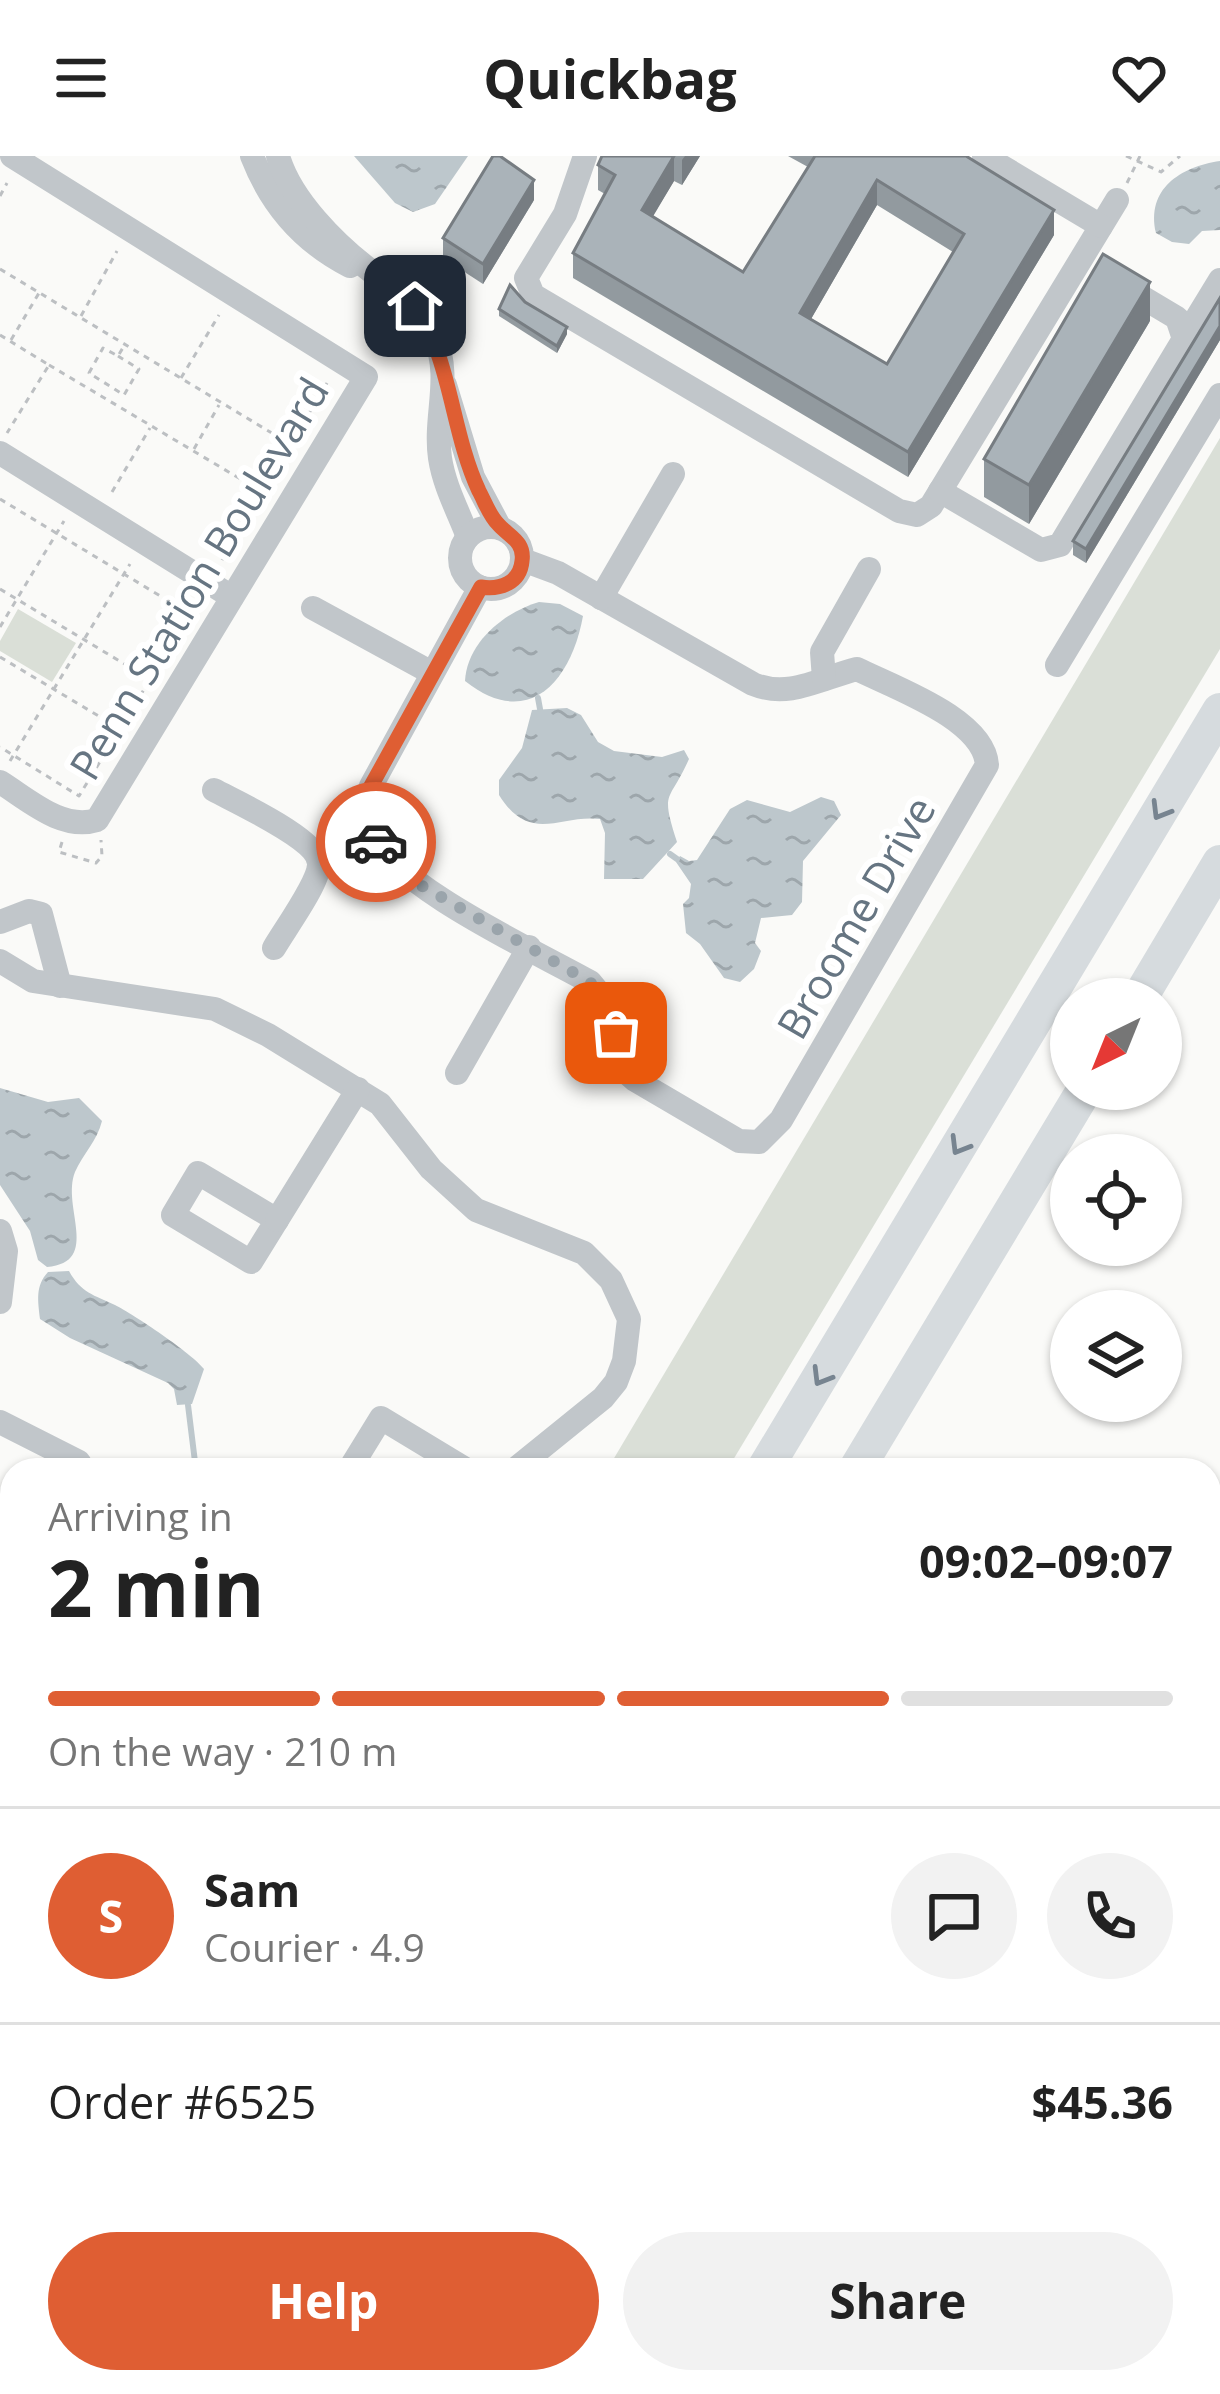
<!DOCTYPE html>
<meta charset="utf-8">
<style>
:root{--surface:#fff;--page:#f2f2f2;--text:#222;--muted:#767676;--line:#e0e0e0;--accent:#df5e33}
body{margin:0;font-family:"Open Sans",sans-serif;background:var(--page);color:var(--text);height:100vh;display:flex;flex-direction:column;font-size:45px;white-space:nowrap}
*{box-sizing:border-box;margin:0}
p{font-size:39px;color:var(--muted)}
.icon{flex:none;width:66px;height:66px;fill:none;stroke:currentColor;stroke-width:2;stroke-linecap:round;stroke-linejoin:round}
.map{position:relative;flex:1;overflow:hidden}
.details{position:absolute;left:0px;top:1302px;width:1221px;height:936px;display:flex;flex-direction:column;background:var(--surface);border-radius:36px 36px 0 0;box-shadow:0 3px 9px #0004}
.details>*{flex:none}
.needle{width:78px;rotate:223deg}
.buttons{position:absolute;left:1050px;top:822px;display:grid;gap:24px}
.buttons a{display:grid;place-items:center;width:132px;height:132px;border-radius:50%;background:var(--surface);box-shadow:0 3px 9px #0004;font-size:60px}
.pin{position:absolute;display:grid;place-items:center;width:102px;height:102px;color:#fff;margin:-51px;border-radius:24px;box-shadow:0 6px 18px #0006}
.courier{position:absolute;display:grid;place-items:center;width:120px;height:120px;margin:-60px;border:9px solid #df5e33;border-radius:50%;background:#fff;color:#222;box-shadow:0 3px 15px #0007}
.head em{font-style:normal;font-weight:700}
.head div{display:flex;flex-direction:column-reverse}
.head{display:flex;align-items:center;justify-content:space-between;height:204px;padding:0 48px}
h1{font-size:78px;font-weight:700;line-height:90px}
.bar{display:grid;grid-template-columns:repeat(4,1fr);gap:18px 12px;align-content:center;height:144px;padding:0 48px}
.bar i{height:15px;border-radius:9px;background:var(--line)}
.bar .current{background:var(--accent)}
.bar p{grid-column:span 4}
.line{display:flex;align-items:center;gap:30px;padding:0 48px;border-top:3px solid var(--line)}
.line div{flex:1}
.round{display:grid;place-items:center;flex:none;width:126px;height:126px;border-radius:63px;background:var(--page)}
.button{display:flex;gap:24px;margin-top:auto;padding:24px 48px}
.button a{flex:1;height:138px;border-radius:72px;background:var(--accent);color:#fff;font-size:48px;font-weight:700;line-height:138px;text-align:center}
.button a+a{background:var(--page);color:var(--text)}
header{display:flex;justify-content:space-between;align-items:center;height:156px;padding:0 48px;background:var(--surface);font-size:54px;font-weight:700}
.map>svg:first-child{display:block}
.built{fill:#e8e9e9}
.green{fill:#dadfd7}
.water{fill:url(#water-ripples)}
.lines{fill:none;stroke-linecap:round;stroke-linejoin:round}
.stream{stroke:#bdc7cc;stroke-width:6}
.path{stroke:#bcbfc2;stroke-width:3;stroke-dasharray:6 6;stroke-linecap:butt}
.minor{stroke:#c1c6ca;stroke-width:24}
.major{stroke:#d6dbde;stroke-width:30}
.highway{stroke:#d6dbde;stroke-width:36}
.wall{fill:#929a9f;fill-rule:evenodd}
.shaded-wall{fill:#777d82}
.building{fill:#aab3b9;stroke:#777d82;stroke-width:3;fill-rule:evenodd}
.oneway{stroke:#778490}
.done{stroke:#9aa4ab;stroke-width:12;stroke-dasharray:0 21.6}
.route{stroke:#df5e33;stroke-width:15}
.labels{text-anchor:middle;dominant-baseline:central;stroke-width:12;stroke-linejoin:round;paint-order:stroke}
.street-label{font-size:42px;fill:#667582;stroke:#fff}
</style>
<header><svg class="icon" aria-label="menu" viewBox="0 0 24 24"><path d="M4 6h16M4 12h16M4 18h16"/></svg>Quickbag<svg class="icon" aria-label="heart" viewBox="0 0 24 24"><path d="M12 20l-8-8c-3-5 5-10 8-4 3-6 11-1 8 4z"/></svg></header>
<div class="map">
<svg width="1220" height="2238" viewBox="0 0 1220 2238">
<defs>
<pattern id="water-ripples" width="26" height="14" patternUnits="userSpaceOnUse" patternTransform="scale(3)"><rect width="26" height="14" fill="#bdc7cc"/><path d="M2 4q2-2 4 0t4 0M15 11q2-2 4 0t4 0" fill="none" stroke="#9da6ab"/></pattern>
</defs>
<rect width="100%" height="100%" fill="#fafaf8"/>
<polygon class="built" points="0,1509 12,1516 12,2226 69,2226 62,2238 0,2238"/>
<g class="green">
<polygon points="1220,282 1220,493 727,1314 607,1314"/>
<polygon points="18,453 76,487 52,526 0,495 0,485"/>
</g>
<g class="water">
<polygon points="354,0 468,0 435,48 413,56 395,47"/>
<path d="M1220,5V74L1202,75L1189,88L1172,86L1156,77C1146,33 1180,11 1220,5Z"/>
<path d="M539,446L560,448L583,460C571,526 528,575 465,525C467,486 505,456 539,446Z"/>
<path d="M567,552L581,559L598,586L614,595L662,601L684,594L689,603C669,648 660,633 677,686L643,723H604L605,677L600,663C560,658 530,689 499,639V624L522,592L532,554Z"/>
<polygon points="821,641 834,645 841,659 803,705 802,746 792,759 761,762 755,787 761,795 754,813 740,826 724,822 700,788 686,777 683,748 689,742 691,728 676,706 680,700 689,705 697,704 730,653 747,644 790,656"/>
<path d="M0,932L48,946L79,942L102,965C97,985 83,998 75,1016C61,1051 102,1106 47,1111L38,1104L30,1075L0,1029Z"/>
<path d="M69,1115C81,1137 94,1139 115,1149C133,1158 193,1198 204,1213L192,1248L177,1249L174,1233L168,1227L70,1182L40,1163C38,1145 35,1130 48,1116Z"/>
</g>
<g class="lines">
<g class="stream">
<polyline points="538,542 540,553"/>
<polyline points="670,698 677,703"/>
<polyline points="188,1249 196,1314"/>
</g>
<g class="path">
<polyline points="1126,0 1161,16 1180,0"/>
<polyline points="1127,27 1140,0"/>
<polyline points="0,40 7,27"/>
<polyline points="0,113 290,288"/>
<polyline points="81,160 117,95"/>
<polyline points="0,179 49,209 7,277"/>
<polyline points="11,184 39,137"/>
<polyline points="118,200 139,213 124,239 89,217 103,192 118,200 124,190"/>
<polyline points="49,209 269,340"/>
<polyline points="181,222 219,159"/>
<polyline points="194,293 219,249"/>
<polyline points="112,336 150,272"/>
<polyline points="0,343 190,458 79,640 0,591"/>
<polyline points="222,404 327,227"/>
<polyline points="0,433 156,527"/>
<polyline points="196,462 190,458 197,446"/>
<polyline points="0,471 64,365"/>
<polyline points="0,501 117,571"/>
<polyline points="10,605 130,408"/>
<polyline points="62,686 59,696 96,707 102,700 101,684"/>
</g>
<g class="minor">
<path d="M252,0C271,49 303,86 350,110"/>
<path d="M278,0C290,43 336,89 371,115C397,134 421,151 435,182C452,222 434,260 440,302C444,329 458,355 468,381"/>
<polyline points="585,0 565,58 526,122 533,139 899,355 917,359 931,350 1117,44"/>
<polyline points="984,0 1101,70"/>
<polyline points="1184,183 1220,124"/>
<polyline points="445,229 473,321 500,372"/>
<polyline points="0,297 232,441"/>
<polyline points="940,335 1041,394 1060,389 1184,183 1177,162 1125,131"/>
<circle cx="491" cy="402" r="31"/>
<path d="M480,431L371,630C365,645 363,659 369,675C393,730 535,795 590,826L609,849L627,917L635,924L739,985L759,986L781,964L987,609C984,563 895,532 857,513C821,522 789,543 753,528L558,417L523,404"/>
<polyline points="601,442 673,318"/>
<polyline points="313,452 432,517"/>
<polyline points="1057,509 1220,239"/>
<polyline points="824,523 822,496 869,413"/>
<path d="M0,626C29,644 62,675 97,664L366,221L12,0"/>
<path d="M214,634C236,646 320,684 319,709C318,728 285,773 274,792"/>
<polyline points="317,698 370,676"/>
<polyline points="0,766 29,755 41,758 60,830"/>
<polyline points="0,805 33,825 215,853 268,879 380,948 431,1013 476,1054 584,1097 611,1124 629,1163 624,1205 616,1226 603,1242 514,1314"/>
<polyline points="457,917 529,791"/>
<polygon points="198,1017 277,1064 251,1106 173,1059"/>
<polyline points="277,1064 358,933"/>
<polyline points="0,1075 6,1095 0,1146"/>
<polyline points="0,1266 79,1306 83,1314"/>
<polyline points="349,1314 381,1262 467,1314"/>
<polyline points="0,1409 12,1426"/>
<polyline points="1209,1512 1220,1519"/>
<polyline points="0,1543 12,1550"/>
<polyline points="0,1662 12,1644"/>
<polyline points="0,1786 12,1764"/>
<polyline points="1209,1794 1220,1785"/>
<polyline points="1209,2015 1220,1994"/>
<polyline points="18,2238 25,2226"/>
<polyline points="512,2238 519,2226"/>
<polyline points="779,2238 787,2226"/>
<polyline points="1090,2238 1096,2226"/>
</g>
<g class="major">
<polyline points="1209,2188 1220,2170"/>
<polyline points="1180,2238 1187,2226"/>
</g>
<g class="highway">
<polyline points="1139,843 1220,707"/>
<polyline points="764,1314 1220,555"/>
<polyline points="856,1314 1085,933"/>
<polyline points="168,2238 177,2226"/>
<polyline points="210,2238 217,2226"/>
<polyline points="301,2238 308,2226"/>
<polyline points="352,2238 358,2226"/>
</g>
</g>
<g class="wall">
<path d="M602,0H700L682,29L674,25L652,61L743,116L808,11L788,0H966L1054,79L908,321L573,122V97L605,38L598,34V9ZM877,49L953,96L887,208L811,163Z"/>
<polygon points="534,44 483,128 443,102 443,82"/>
<polygon points="1220,142 1220,184 1086,407 1073,399 1073,385"/>
<polygon points="525,146 567,178 557,197 499,160 499,153"/>
<polygon points="1150,165 1029,368 984,341 984,303"/>
<polygon points="1209,1527 1220,1533 1220,1766 1209,1765"/>
<polygon points="572,2226 763,2226 583,2238 572,2230"/>
</g>
<g class="shaded-wall">
<polygon points="674,0 674,25 642,79 642,54"/>
<polygon points="685,0 700,0 682,29 682,4"/>
<polygon points="534,24 534,44 483,128 483,108"/>
<polygon points="877,24 877,49 800,182 800,157"/>
<polygon points="1054,54 1054,79 908,321 908,296"/>
<polygon points="1150,126 1150,165 1029,368 1029,329"/>
<polygon points="1220,170 1220,184 1086,407 1086,393"/>
<polygon points="567,171 567,178 557,197 557,190"/>
<polygon points="749,2226 763,2226 756,2238 742,2238"/>
</g>
<g class="building">
<polygon points="493,0 500,0 534,24 483,108 443,82"/>
<path d="M602,0H674L642,54L743,116L815,0H966L1054,54L908,296L573,97L615,19L598,9ZM877,24L964,78L887,208L800,157Z"/>
<polygon points="1103,98 1150,126 1029,329 984,303"/>
<polygon points="510,129 525,146 567,171 557,190 499,153"/>
<polygon points="1220,142 1220,170 1086,393 1073,385"/>
<polygon points="1209,1527 1220,1533 1220,1739 1209,1738"/>
<polygon points="590,2226 749,2226 742,2238 583,2238"/>
</g>
<defs><path id="oneway-chevron" d="M-2-3.5L2.5 0L-2 3.5" fill="none" stroke-width="1.6" stroke-linecap="round" stroke-linejoin="round" transform="scale(3)"/></defs>
<g class="oneway">
<use href="#oneway-chevron" transform="translate(1160 655) rotate(121)"/>
<use href="#oneway-chevron" transform="translate(959 990) rotate(121)"/>
<use href="#oneway-chevron" transform="translate(821 1221) rotate(121)"/>
</g>
<g class="lines">
<polyline class="done" points="376,686 403,717 422,730 590,826 609,849 616,877"/>
<path class="route" d="M376,686L364,654L371,630L481,431C500,434 520,427 522,405C525,385 508,380 498,368C489,359 485,346 479,335C451,275 452,206 415,150"/>
</g>
<g class="labels">
<g class="street-label">
<text transform="translate(198 422) rotate(-59)">Penn Station Boulevard</text>
<text transform="translate(855 761) rotate(-60)">Broome Drive</text>
</g>
</g>
</svg>
<div class="buttons">
<a><svg class="needle" viewBox="-14 -14 28 28"><path d="M0-13l5 13h-10z" fill="#e53935"/><path d="M0 13l5-13h-10z" fill="#767676"/></svg></a>
<a><svg class="icon" aria-label="locate" viewBox="0 0 24 24"><circle cx="12" cy="12" r="6"/><path d="M12 2v4M12 18v4M2 12h4M18 12h4"/></svg></a>
<a><svg class="icon" aria-label="layers" viewBox="0 0 24 24"><path d="M12 4l9 5-9 5-9-5zM3 14l9 5 9-5"/></svg></a>
</div>
<div class="pin" style="left:616px;top:877px;background:#ea580c"><svg class="icon" aria-label="bag" viewBox="0 0 24 24"><path d="M5 8h14l-1 12H6zM9 8a3 3 0 0 1 6 0"/></svg></div>
<div class="pin" style="left:415px;top:150px;background:#1f2937"><svg class="icon" aria-label="home" viewBox="0 0 24 24"><path d="M3 11l9-7 9 7M6 9v11h12V9"/></svg></div>
<div class="courier" style="left:376px;top:686px"><svg class="icon" aria-label="car" viewBox="0 0 24 24"><path d="M5 17H2v-5l4-1 3-4h7l3 4 3 1v5h-3M9 17h6M6 11h13"/><circle cx="7" cy="17" r="2"/><circle cx="17" cy="17" r="2"/></svg></div>
<section class="details">
<div class="head"><div><h1>2 min</h1><p>Arriving in</p></div><em>09:02–09:07</em></div>
<div class="bar"><i class="current"></i><i class="current"></i><i class="current"></i><i></i><p>On the way · 210 m</p></div>
<div class="line" style="height:216px"><b class="round" style="background:var(--accent);color:#fff">S</b><div><b>Sam</b><p>Courier · 4.9</p></div><a class="round"><svg class="icon" aria-label="chat" viewBox="0 0 24 24"><path d="M4 5h16v11H9l-5 4z"/></svg></a><a class="round"><svg class="icon" aria-label="phone" viewBox="0 0 24 24"><path d="M5 4h4l2 5-3 2q2 4 5 5l2-3 5 2v4C11 20 4 13 5 4z"/></svg></a></div>
<div class="line" style="height:156px"><div>Order #6525</div><b>$45.36</b></div>
<div class="button"><a>Help</a><a>Share</a></div>
</section>
</div>
